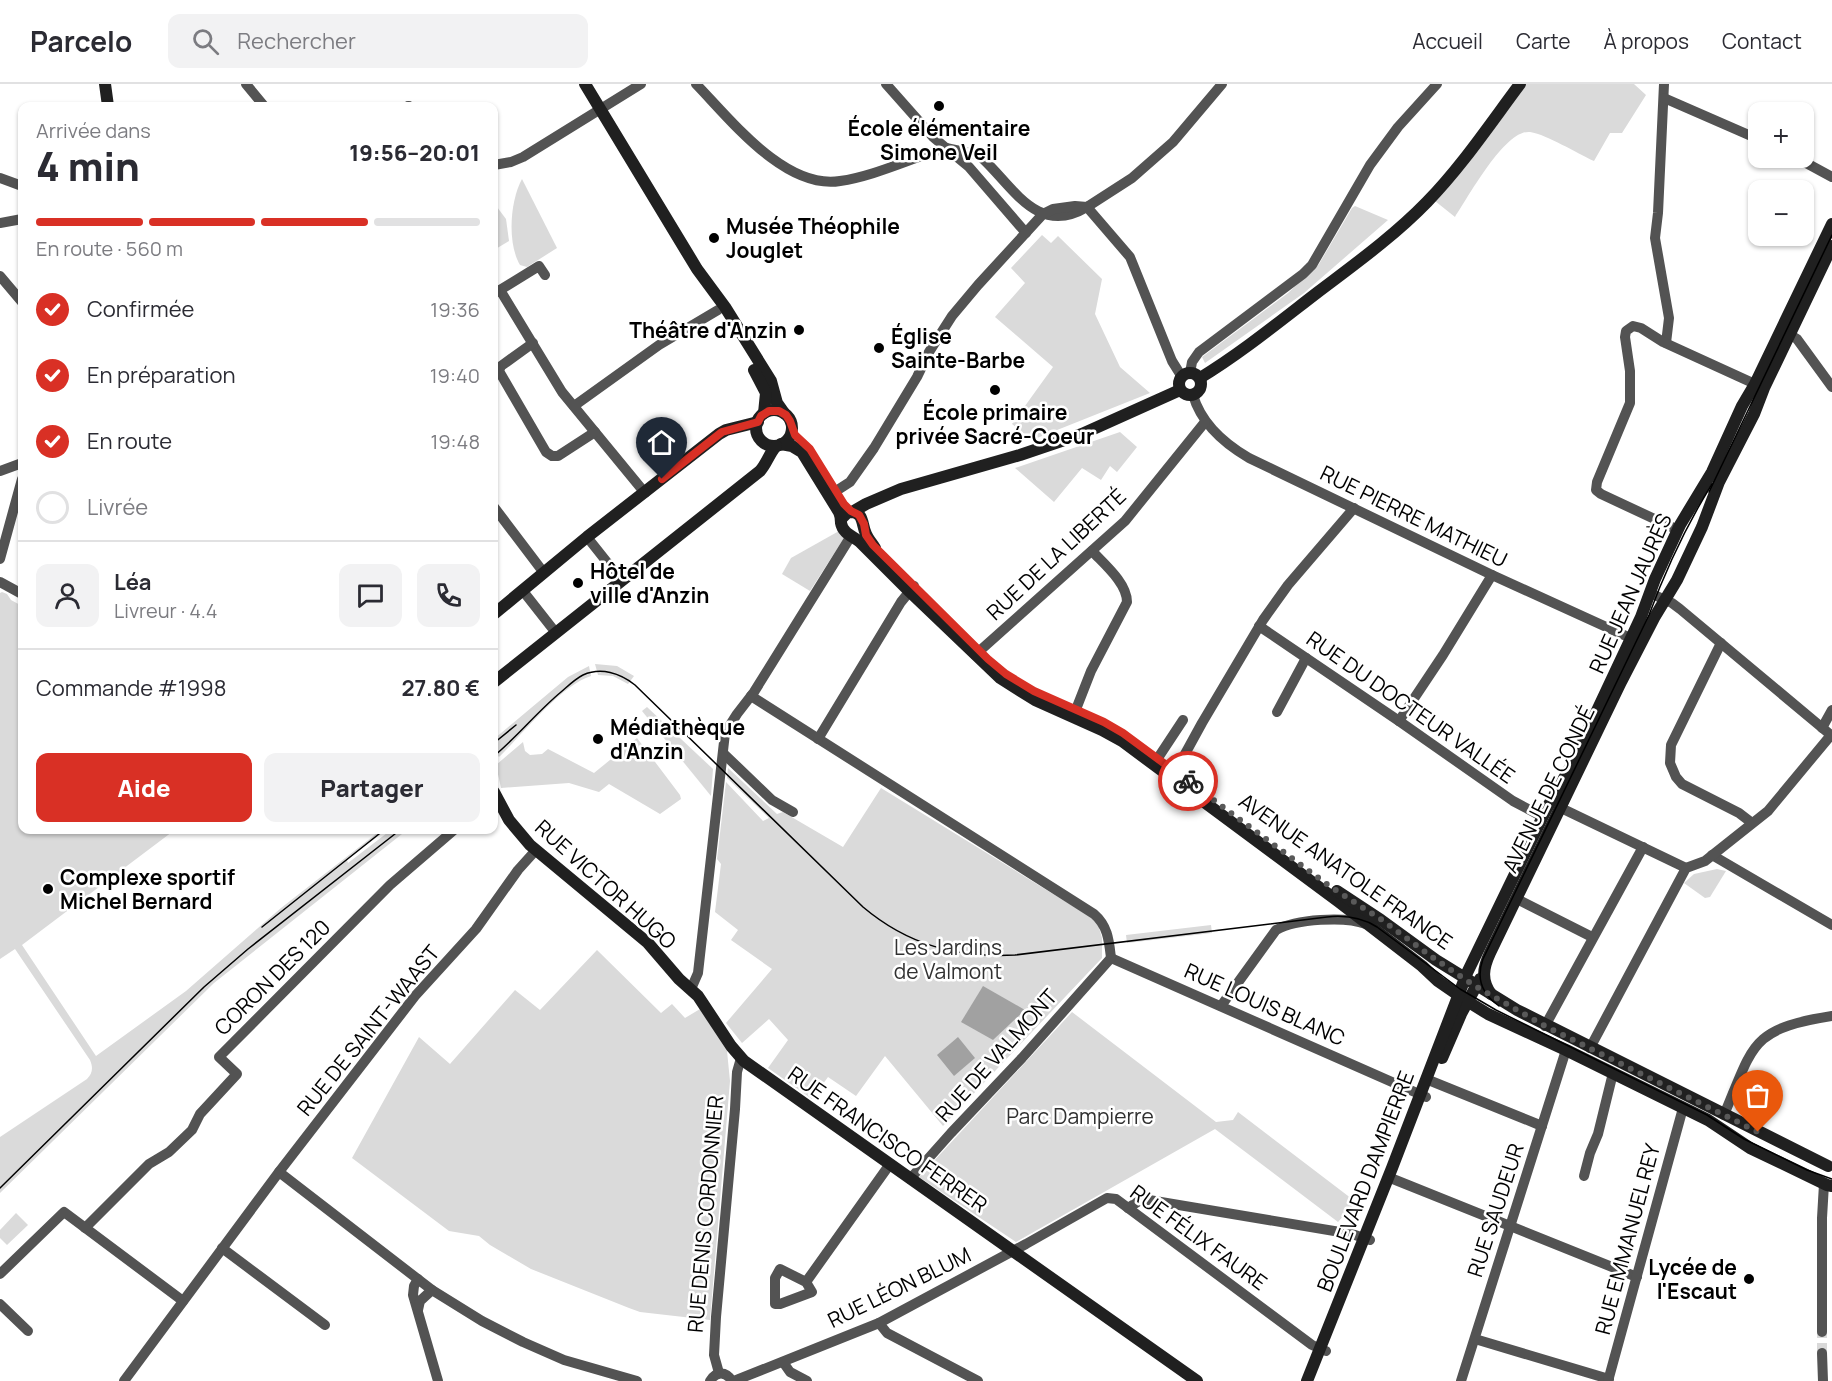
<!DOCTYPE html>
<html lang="fr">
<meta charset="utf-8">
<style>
:root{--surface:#fff;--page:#f2f2f3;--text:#2b2b33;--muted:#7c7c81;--line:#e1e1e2;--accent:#d93025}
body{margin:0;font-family:Manrope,sans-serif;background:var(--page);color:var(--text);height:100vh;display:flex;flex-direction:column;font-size:22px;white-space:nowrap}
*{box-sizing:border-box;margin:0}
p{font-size:20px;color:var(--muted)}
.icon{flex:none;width:33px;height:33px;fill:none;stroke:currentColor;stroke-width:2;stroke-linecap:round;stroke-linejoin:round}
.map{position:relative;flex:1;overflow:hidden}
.drawer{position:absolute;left:18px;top:18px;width:480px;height:732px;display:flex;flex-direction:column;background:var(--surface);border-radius:12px;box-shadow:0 2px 4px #0004}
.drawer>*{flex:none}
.fabs{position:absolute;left:1748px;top:18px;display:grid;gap:12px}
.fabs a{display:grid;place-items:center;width:66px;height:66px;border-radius:12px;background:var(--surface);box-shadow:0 2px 4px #0004;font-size:30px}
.pin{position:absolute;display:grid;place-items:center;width:51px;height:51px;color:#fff;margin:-62px -26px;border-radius:50% 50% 50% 0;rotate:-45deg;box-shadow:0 0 6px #0007}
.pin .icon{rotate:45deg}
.courier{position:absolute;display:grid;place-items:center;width:60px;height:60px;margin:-30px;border:4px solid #d93025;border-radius:50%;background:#fff;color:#222;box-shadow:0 2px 8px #0007}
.summary em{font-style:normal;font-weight:800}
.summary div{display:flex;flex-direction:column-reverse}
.summary{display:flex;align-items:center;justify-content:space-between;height:102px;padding:0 18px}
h1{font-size:39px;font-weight:800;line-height:45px}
.bar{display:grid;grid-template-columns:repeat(4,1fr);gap:9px 6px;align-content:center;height:72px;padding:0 18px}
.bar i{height:8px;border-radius:4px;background:var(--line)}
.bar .current{background:var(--accent)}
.bar p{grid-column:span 4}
.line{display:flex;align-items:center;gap:15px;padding:0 18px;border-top:2px solid var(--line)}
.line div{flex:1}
.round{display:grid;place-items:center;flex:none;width:63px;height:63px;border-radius:12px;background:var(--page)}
ol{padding:0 18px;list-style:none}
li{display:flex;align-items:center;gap:18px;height:66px}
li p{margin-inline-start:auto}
li .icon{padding:6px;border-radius:50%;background:var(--accent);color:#fff;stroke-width:4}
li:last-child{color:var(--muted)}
li i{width:33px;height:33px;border:3px solid var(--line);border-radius:50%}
.button{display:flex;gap:12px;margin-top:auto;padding:12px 18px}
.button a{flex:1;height:69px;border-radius:12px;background:var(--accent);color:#fff;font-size:24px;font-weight:800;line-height:69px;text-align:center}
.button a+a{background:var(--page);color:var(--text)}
header{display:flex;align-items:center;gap:36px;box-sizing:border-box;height:84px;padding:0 30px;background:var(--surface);border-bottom:2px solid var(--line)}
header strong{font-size:28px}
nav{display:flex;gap:33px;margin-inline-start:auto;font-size:21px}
.search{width:420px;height:54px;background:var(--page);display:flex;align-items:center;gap:15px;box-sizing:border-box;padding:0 21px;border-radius:12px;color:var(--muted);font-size:22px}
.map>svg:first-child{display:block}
.green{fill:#dadada}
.water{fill:#a1a1a1}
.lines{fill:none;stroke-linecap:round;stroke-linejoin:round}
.street-tunnel{stroke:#d9d9d9;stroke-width:10;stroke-dasharray:10 5;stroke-linecap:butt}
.street{stroke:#535353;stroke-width:10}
.secondary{stroke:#202020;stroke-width:12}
.tram{stroke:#000;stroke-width:1.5}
.done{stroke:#595959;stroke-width:6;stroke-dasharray:0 10.8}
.route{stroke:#d93025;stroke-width:8}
.poi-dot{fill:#000;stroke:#fff;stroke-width:2}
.labels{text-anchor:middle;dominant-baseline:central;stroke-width:5;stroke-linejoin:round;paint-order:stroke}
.poi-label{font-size:21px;font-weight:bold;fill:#000;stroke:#fff;text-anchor:start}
.street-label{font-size:21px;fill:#000;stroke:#fff}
.park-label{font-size:21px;fill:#313131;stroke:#fff}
</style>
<header>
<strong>Parcelo</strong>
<div class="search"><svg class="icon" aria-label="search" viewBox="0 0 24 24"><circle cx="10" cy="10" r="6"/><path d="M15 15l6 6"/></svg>Rechercher</div>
<nav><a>Accueil</a><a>Carte</a><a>À propos</a><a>Contact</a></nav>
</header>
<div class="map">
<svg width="1832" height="1297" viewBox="0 0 1832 1297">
<rect width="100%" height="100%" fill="#fff"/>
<g class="green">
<path d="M1526,0H1634L1646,11L1622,49H1610L1594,77C1576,69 1548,51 1530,48C1505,45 1468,114 1455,133L1435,117Z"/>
<path d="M522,95L557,164L527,183L520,181C507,159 510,117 522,95Z"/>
<polygon points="494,119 506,135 509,157 494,166"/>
<polygon points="1355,122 1388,136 1304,209 1205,279 1202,273 1288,209 1319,180 1352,124"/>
<polygon points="1042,151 1051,159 1058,152 1102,195 1095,230 1120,283 1150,309 1032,356 1012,340 1053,283 995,233 1025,199 1011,184"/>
<polygon points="1120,348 1137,363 1117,388 1110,382 1101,396 1082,384 1054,418 1015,384"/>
<polygon points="839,447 844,454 810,507 782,490 791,474"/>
<path d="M2,508L7,510L11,516L22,522V746H170L172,748L22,861L96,972L186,907L281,824L381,746H386L347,776L348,779L391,746H407L214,899L0,1109V1053L87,995C93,989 93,983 90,976L15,865L0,875V509Z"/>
<polygon points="595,580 617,582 634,592 628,600 613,592 598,591"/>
<path d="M589,582L591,592C560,602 523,650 499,673L494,667V655L568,593Z"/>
<polygon points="647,623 713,685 711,712 642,627"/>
<polygon points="637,654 680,711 681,715 660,730 609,700 599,708 569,699 501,704 496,681 523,658 525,667 530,671 542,670 548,665 594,689"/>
<polygon points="728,684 777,730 783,728 843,763 881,704 1097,837 1102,854 1102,874 943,1042 885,972 856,1012 828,993 812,1015 768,984 788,956 769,935 742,959 726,939 772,885 731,856 738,846 715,828 721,780 717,775 726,698 763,737 769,734 727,694"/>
<polygon points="1717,785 1726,787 1710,813 1705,814 1684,799 1694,790"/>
<polygon points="1211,841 1212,849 1127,859 1126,851"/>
<polygon points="597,866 661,929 672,920 685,934 700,925 727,967 730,997 710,1236 640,1228 629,1224 531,1185 490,1161 479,1152 449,1147 352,1074 419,953 450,980 515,906 540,926"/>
<polygon points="1072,928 1216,1038 1233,1036 1238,1028 1356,1118 1338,1138 1215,1045 1016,1158 919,1093"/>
<polygon points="16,1129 28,1141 7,1161 0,1154 0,1146"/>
</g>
<g class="water">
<polygon points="983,902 1025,926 993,956 961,938"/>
<polygon points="958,953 975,974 954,992 937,971"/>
</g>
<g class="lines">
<polyline class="street-tunnel" points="1822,1269 1822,1248"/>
<g class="street">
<polyline points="246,0 264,22"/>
<path d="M696,0C730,35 785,106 840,97C875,92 911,74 946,64"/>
<polyline points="886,0 933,53 946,64"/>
<polyline points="1664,0 1658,129 1655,154 1669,234 1666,259"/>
<polyline points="1664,14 1758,55"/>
<polyline points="408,22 409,22"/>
<polyline points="1797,74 1832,93"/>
<polyline points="494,81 511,78 523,73 641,0"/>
<polyline points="0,94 22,102"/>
<polyline points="0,139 22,135"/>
<path d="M1026,149L969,83L946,64L974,70L981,73C1013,102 1037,153 1087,123L1130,173L1172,277L1182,293"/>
<polyline points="0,192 22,218"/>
<polyline points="500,206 562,308 645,409"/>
<polyline points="495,209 539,182 545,191"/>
<polyline points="1784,247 1797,255 1832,303"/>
<polyline points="533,259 501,282 499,287 546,368 552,372 558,372 595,348"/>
<polyline points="1190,289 1192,278 1199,268 1303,190 1312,181 1370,81 1398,43 1437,0"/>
<path d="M1193,311C1201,339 1225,360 1249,374L1492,491L1637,557"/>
<polyline points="574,322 659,261 718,226"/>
<polyline points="0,387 22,379"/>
<polyline points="836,407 850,398 874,364 917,293 929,268 952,232 978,201 1043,130 1053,125 1075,122 1087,123 1132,94 1173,58 1222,0"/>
<polyline points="494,423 544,489"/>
<polyline points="1678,446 1601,410 1596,406 1597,398 1630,319 1630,287 1625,253 1626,247 1633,242 1641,244 1663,258 1755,300"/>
<polyline points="587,453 622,497"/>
<polyline points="0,475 22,395"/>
<polyline points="0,498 22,510"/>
<polyline points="523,507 556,549"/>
<polyline points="1650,509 1672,519 1680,525 1832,652"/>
<polyline points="1259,542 1399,637 1513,717 1543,733"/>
<polyline points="1721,559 1671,661 1670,679 1676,693 1682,700 1739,729 1752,739"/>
<polyline points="975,571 1125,437 1205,338"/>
<path d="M751,612L1094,830C1108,842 1109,857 1111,874"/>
<polyline points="1277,628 1306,574"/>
<path d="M1073,633L1091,587L1127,518C1127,499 1104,480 1092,467"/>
<polyline points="1399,637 1443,571 1492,491"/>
<polyline points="1822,644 1832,626"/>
<polyline points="818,655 901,518 914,502"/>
<polyline points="723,669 772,716 793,728"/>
<polyline points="1154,680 1183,636"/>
<polyline points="1171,693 1179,681 1202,639 1263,536 1288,501 1354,424"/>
<polyline points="1561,724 1686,784"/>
<polyline points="1712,771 1832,841"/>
<polyline points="1517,815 1592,853"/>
<polyline points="1111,874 1426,1013"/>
<polyline points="691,905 698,889 725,649 737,630 754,608 851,452"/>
<path d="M1221,922L1276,846C1296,835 1345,832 1366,840"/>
<polyline points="1545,942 1643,763"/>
<polyline points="1590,964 1686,784 1705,777 1768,727 1831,651"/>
<polyline points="1426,995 1542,1042"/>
<path d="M1724,1031C1754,960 1750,945 1832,932"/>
<polyline points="279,1088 432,1206 482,1237 523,1258 564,1276 637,1297"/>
<polyline points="1584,1092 1590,1069 1598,1050 1613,989"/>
<polyline points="1388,1093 1637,1193"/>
<polyline points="910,1095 951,1049 1022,974 1111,874"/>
<polyline points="1128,1124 1139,1117 1149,1116 1352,1150 1370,1156"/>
<polyline points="85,1144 149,1080 169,1068 192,1046 200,1030 237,990 219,973 390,801 454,746"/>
<polyline points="222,1164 325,1241"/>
<polyline points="0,1190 64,1128 183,1217"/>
<polyline points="418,1195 414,1202 413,1211 438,1297"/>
<polyline points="806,1198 780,1185 775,1194 775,1220 780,1220 812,1208 806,1198 890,1080"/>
<polyline points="0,1220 28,1247"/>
<polyline points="418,1226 420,1217 432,1206"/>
<polyline points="879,1239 887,1249 978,1297"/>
<polyline points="1822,1248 1822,1134 1824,1100"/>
<polyline points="1475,1255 1609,1295"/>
<polyline points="1822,1269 1823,1297"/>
<polyline points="783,1278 790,1288 807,1297"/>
<polyline points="719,1289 714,1271 716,1233 735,1025 737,988 741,974"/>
<polyline points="124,1297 279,1088 415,912 476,845 518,786 536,766"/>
<path d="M710,1297C716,1287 726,1287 732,1297"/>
<polyline points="734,1297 879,1239 1026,1160 1107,1114 1116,1115 1312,1261 1326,1267"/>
<polyline points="1461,1297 1566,966"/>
<polyline points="1608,1297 1683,1024"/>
</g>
<g class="secondary">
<polyline points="105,0 108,22"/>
<polyline points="585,0 697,185 725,223 771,297 777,319 784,329"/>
<polyline points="754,286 766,309 764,329"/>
<circle cx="1190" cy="300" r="11"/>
<path d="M1200,294C1241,269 1279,238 1318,208C1355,180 1394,152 1427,118C1462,82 1490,40 1520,0"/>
<circle cx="774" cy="344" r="18"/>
<path d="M781,360L792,362L802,368L839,428C841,432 841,435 841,439C843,450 853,452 860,458L910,508L1000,594L1035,616L1102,646L1122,657L1339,818L1422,882L1438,897L1467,917L1488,930L1566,966L1708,1036L1750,1064L1827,1101L1832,1102"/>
<polyline points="854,427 866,420 901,405 1020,371 1082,350 1180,306"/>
<path d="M842,434L848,428C865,427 861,440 866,450C868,455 872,459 875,464"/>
<polyline points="494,530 587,453 719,350 726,346 758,338"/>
<path d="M494,598L760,387C767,379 769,370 776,362"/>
<polyline points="494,708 509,736 530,761 648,859 679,895 698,912 731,962 744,977 1197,1297"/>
<polyline points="1337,807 1381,836 1436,876 1517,926 1828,1082"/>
<path d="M1491,910C1481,896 1483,884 1490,869L1621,598L1654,534L1677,496L1702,443L1719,398L1754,330L1764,304L1832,162"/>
<polyline points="1442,974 1461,930 1480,895"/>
<polyline points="1307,1297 1392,1084 1467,889 1547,724 1571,682 1641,533 1655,495 1680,441 1712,388 1742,322 1755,300 1832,140"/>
</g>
<g class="tram">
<polyline points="1709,408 1832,151"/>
<polyline points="494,659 516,641"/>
<path d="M494,672C518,652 537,628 561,608C568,602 575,595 583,591C601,583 620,589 635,601L863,823C908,861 957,874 1015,871L1327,833C1345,831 1361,833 1377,843L1460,905L1496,926L1707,1031L1744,1055L1807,1086L1832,1095"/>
<polyline points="262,843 384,746"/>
<path d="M1499,922C1482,910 1476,894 1483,875L1649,531C1666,485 1686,442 1712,400"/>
<polyline points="0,1104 204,903 248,865 400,746"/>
</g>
</g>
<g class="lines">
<polyline class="done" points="1188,697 1328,801 1382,836 1432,873 1475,902 1545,942 1758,1048"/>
<polyline class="route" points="662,395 722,348 758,338 761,332 769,327 779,327 786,331 790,337 795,351 810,365 844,420 851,427 859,431 864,440 866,451 873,461 988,575 1006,590 1034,607 1104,638 1123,649 1188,697"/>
</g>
<g class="poi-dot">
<circle cx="939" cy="22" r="6"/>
<circle cx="714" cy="154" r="6"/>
<circle cx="799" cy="246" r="6"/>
<circle cx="879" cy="264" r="6"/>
<circle cx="995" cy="306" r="6"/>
<circle cx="578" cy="499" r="6"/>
<circle cx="598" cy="655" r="6"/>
<circle cx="48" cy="805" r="6"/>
<circle cx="1749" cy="1195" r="6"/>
</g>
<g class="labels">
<g class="poi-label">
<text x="939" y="44" text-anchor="middle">École élémentaire<tspan x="939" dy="24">Simone Veil</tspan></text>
<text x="726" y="142">Musée Théophile<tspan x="726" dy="24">Jouglet</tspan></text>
<text x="787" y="246" text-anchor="end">Théâtre d'Anzin</text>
<text x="891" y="252">Église<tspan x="891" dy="24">Sainte-Barbe</tspan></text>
<text x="995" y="328" text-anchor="middle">École primaire<tspan x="995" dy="24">privée Sacré-Coeur</tspan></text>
<text x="590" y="487">Hôtel de<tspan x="590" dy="24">ville d'Anzin</tspan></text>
<text x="610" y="643">Médiathèque<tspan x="610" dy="24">d'Anzin</tspan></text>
<text x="60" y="793">Complexe sportif<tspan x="60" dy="24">Michel Bernard</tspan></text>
<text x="1737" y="1183" text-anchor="end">Lycée de<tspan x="1737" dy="24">l'Escaut</tspan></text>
</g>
<g class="street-label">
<text transform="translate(1414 432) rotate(26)">RUE PIERRE MATHIEU</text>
<text transform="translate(1056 470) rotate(-43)">RUE DE LA LIBERTÉ</text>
<text transform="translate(1630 509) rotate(-66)">RUE JEAN JAURÈS</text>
<text transform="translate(1411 623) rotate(35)">RUE DU DOCTEUR VALLÉE</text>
<text transform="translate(1548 705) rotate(-64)">AVENUE DE CONDÉ</text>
<text transform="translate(1346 787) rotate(35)">AVENUE ANATOLE FRANCE</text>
<text transform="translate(606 800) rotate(42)">RUE VICTOR HUGO</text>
<text transform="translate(272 893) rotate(-45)">CORON DES 120</text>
<text transform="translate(1265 920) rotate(24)">RUE LOUIS BLANC</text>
<text transform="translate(368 946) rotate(-51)">RUE DE SAINT-WAAST</text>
<text transform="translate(996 971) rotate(-48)">RUE DE VALMONT</text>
<text transform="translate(888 1055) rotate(35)">RUE FRANCISCO FERRER</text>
<text transform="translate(1365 1097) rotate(-69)">BOULEVARD DAMPIERRE</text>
<text transform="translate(1495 1126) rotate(-72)">RUE SAUDEUR</text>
<text transform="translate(705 1130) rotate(-85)">RUE DENIS CORDONNIER</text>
<text transform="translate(1199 1153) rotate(36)">RUE FÉLIX FAURE</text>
<text transform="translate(1627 1155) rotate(-75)">RUE EMMANUEL REY</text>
<text transform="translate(899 1203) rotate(-26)">RUE LÉON BLUM</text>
</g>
<g class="park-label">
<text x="948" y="863">Les Jardins<tspan x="948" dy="24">de Valmont</tspan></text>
<text x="1080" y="1032">Parc Dampierre</text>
</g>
</g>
</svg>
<div class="fabs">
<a>+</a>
<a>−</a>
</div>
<div class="pin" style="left:1758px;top:1048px;background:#ea580c"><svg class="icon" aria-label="bag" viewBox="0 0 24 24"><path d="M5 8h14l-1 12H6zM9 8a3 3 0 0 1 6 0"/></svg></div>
<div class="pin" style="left:662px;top:395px;background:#1f2937"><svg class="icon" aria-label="home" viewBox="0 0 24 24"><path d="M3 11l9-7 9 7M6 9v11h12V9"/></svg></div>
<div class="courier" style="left:1188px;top:697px"><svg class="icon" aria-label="bike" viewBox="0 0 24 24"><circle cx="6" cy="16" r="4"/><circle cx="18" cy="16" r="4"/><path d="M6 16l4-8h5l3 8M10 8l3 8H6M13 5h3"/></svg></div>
<section class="drawer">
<div class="summary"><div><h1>4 min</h1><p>Arrivée dans</p></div><em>19:56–20:01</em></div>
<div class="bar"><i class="current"></i><i class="current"></i><i class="current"></i><i></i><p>En route · 560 m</p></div>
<ol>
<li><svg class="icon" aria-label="check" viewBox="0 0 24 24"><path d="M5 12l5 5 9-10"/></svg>Confirmée<p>19:36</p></li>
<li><svg class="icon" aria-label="check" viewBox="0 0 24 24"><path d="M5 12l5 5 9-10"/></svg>En préparation<p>19:40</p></li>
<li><svg class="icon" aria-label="check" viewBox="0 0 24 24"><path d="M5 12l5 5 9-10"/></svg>En route<p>19:48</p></li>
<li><i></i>Livrée</li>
</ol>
<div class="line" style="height:108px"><a class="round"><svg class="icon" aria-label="person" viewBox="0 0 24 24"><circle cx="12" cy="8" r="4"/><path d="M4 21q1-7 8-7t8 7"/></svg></a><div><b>Léa</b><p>Livreur · 4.4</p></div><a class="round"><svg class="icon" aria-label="chat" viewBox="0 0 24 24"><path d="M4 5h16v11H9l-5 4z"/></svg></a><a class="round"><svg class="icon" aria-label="phone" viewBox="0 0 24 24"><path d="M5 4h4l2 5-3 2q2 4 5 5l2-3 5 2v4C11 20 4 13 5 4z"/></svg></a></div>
<div class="line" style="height:78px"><div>Commande #1998</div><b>27.80 €</b></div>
<div class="button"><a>Aide</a><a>Partager</a></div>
</section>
</div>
